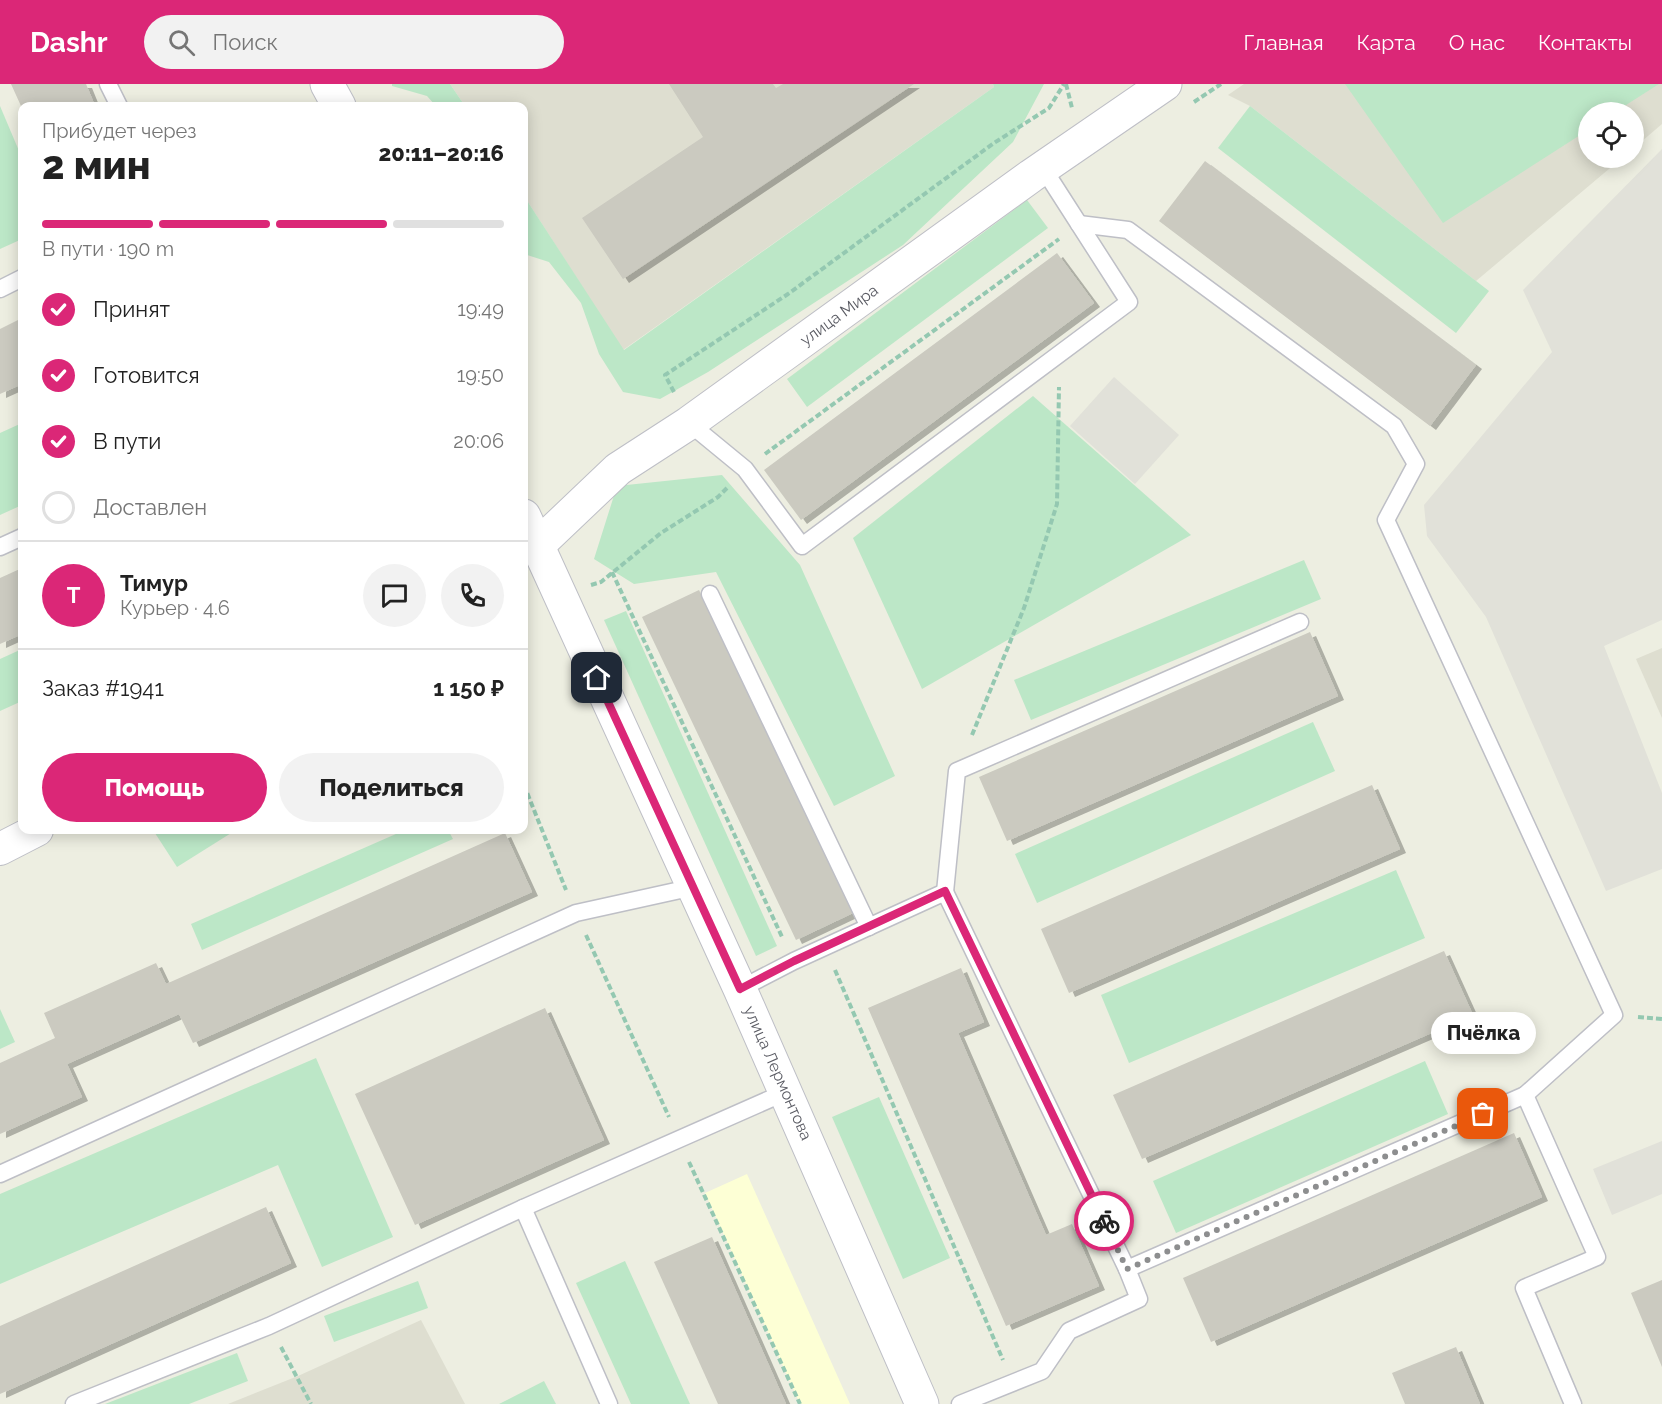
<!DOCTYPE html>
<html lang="ru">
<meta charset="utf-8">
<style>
:root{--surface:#fff;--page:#f2f2f2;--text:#222;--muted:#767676;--line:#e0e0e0;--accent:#db2777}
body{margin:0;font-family:Raleway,sans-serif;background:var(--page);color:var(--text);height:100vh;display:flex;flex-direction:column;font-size:22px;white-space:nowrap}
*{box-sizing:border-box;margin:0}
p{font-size:20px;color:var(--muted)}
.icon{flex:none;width:33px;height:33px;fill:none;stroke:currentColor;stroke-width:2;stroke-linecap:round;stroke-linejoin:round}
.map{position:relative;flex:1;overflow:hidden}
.panel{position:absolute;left:18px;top:18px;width:510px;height:732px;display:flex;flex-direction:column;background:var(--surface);border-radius:12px;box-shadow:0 3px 15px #0003}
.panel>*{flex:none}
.fabs{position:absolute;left:1578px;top:18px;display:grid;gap:12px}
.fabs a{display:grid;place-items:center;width:66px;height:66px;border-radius:50%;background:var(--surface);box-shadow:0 3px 15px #0003;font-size:30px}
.pin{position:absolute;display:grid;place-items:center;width:51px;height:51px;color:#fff;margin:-26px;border-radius:12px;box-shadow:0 3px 9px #0006}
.courier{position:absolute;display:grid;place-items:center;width:60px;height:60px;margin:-30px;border:4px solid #db2777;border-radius:50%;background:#fff;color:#222;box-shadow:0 2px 8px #0007}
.bubble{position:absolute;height:42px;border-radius:21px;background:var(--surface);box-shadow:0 3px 15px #0003;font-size:20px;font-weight:800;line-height:42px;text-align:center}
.head em{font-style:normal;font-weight:800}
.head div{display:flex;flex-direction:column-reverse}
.head{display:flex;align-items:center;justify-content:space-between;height:102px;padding:0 24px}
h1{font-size:39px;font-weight:800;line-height:45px}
.bar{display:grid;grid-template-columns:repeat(4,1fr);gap:9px 6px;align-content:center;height:72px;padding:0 24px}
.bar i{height:8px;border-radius:4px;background:var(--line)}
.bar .active{background:var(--accent)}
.bar p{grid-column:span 4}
.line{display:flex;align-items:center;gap:15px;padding:0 24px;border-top:2px solid var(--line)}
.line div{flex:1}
.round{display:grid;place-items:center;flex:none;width:63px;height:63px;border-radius:32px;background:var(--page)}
ol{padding:0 24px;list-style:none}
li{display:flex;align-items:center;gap:18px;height:66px}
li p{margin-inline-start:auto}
li .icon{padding:6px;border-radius:50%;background:var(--accent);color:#fff;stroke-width:4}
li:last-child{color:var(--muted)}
li i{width:33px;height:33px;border:3px solid var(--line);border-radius:50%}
.action{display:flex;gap:12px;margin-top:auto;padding:12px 24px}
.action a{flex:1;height:69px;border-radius:36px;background:var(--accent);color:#fff;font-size:24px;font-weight:800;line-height:69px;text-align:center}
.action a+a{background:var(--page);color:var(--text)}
header{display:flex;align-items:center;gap:36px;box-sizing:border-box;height:84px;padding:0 30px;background:var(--accent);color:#fff}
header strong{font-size:28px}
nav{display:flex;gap:33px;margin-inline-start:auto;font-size:21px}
.search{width:420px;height:54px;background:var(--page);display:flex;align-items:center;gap:15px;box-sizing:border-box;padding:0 21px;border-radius:33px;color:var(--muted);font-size:22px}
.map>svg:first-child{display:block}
.commercial{fill:#fdffd5}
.industrial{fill:#e1e1d9}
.education{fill:#deded0}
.green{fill:#bce7c7}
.building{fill:#cbcac0;filter:url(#shadow)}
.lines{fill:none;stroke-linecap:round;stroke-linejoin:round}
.service-casing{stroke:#bebfc6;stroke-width:19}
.minor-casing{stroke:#bebfc6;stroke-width:34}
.tertiary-casing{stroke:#bebfc6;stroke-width:35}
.path{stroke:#94c8b1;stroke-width:4;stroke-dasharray:6 3;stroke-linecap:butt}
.service{stroke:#fff;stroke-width:16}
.minor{stroke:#fff;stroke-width:32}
.tertiary{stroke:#fff;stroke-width:33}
.done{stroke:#8d8e8f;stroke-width:6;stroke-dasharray:0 10.8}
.route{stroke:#db2777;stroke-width:8}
.labels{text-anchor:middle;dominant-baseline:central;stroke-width:4.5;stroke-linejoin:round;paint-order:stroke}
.street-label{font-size:16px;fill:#5a5b63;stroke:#fff}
</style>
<header>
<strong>Dashr</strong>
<div class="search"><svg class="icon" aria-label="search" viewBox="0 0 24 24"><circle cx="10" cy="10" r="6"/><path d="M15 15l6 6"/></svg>Поиск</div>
<nav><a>Главная</a><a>Карта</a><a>О нас</a><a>Контакты</a></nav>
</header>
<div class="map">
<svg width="1662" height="1320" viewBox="0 0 1662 1320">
<defs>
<filter id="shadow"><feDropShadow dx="6" dy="4" stdDeviation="0" flood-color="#0004"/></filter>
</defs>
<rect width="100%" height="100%" fill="#edeee1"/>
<polygon class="commercial" points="747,1090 850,1320 800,1320 705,1109"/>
<g class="industrial">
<polygon points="1662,65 1662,536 1604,562 1662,709 1662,785 1606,807 1486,533 1427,452 1424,421 1552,268 1523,206"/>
<polygon points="1114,293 1179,351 1135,400 1070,342"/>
<polygon points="1662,1057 1662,1110 1612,1131 1593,1085"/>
</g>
<g class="education">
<polygon points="450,0 993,0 994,3 623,266 524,112 524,22 465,22"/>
<polygon points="1244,0 1662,0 1662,40 1634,64 1634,28 1588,28 1588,74 1622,74 1476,197 1250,22 1228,11"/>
<polygon points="1662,564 1662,634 1636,575"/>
<polygon points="421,1236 465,1320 228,1320 298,1292"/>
</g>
<g class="green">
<polygon points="392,0 450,0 465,22 436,22 427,12 392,2"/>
<polygon points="993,0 1044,0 1013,58 903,161 708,288 660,315 623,308 599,270 581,219 549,178 524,170 524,112 624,266 994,3"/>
<polygon points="1345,0 1659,0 1615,28 1588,28 1588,46 1443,139"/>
<polygon points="0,22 22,74 22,155 0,165"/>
<polygon points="1250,22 1489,207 1456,249 1218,64"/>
<polygon points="1027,116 1048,144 807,323 787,295"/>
<polygon points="1033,312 1191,451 922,605 853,454"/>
<polygon points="22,339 22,421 0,431 0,349"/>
<polygon points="722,391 800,481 895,692 834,722 716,488 634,500 594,475 617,402"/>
<polygon points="1304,476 1321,515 1031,636 1014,596"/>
<polygon points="626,527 777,862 756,872 604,536"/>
<polygon points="22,565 22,617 0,627 0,575"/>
<polygon points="1313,638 1335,687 1037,819 1015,770"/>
<polygon points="153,746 236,746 177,783"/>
<polygon points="405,746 448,746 453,755 202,866 191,840"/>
<polygon points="1396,786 1425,854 1129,979 1101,911"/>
<polygon points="0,925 15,958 0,965"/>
<polygon points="316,974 393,1153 322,1183 278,1081 0,1200 0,1110"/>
<polygon points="1425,977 1448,1030 1176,1149 1153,1097"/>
<polygon points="879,1013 950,1174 903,1195 832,1033"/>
<polygon points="625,1177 690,1320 631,1320 576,1199"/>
<polygon points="418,1197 428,1224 334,1258 324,1232"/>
<polygon points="237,1269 248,1297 189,1320 105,1320"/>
<polygon points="544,1297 556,1320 499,1320"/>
</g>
<g class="building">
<polygon points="11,0 86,0 95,22 21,22"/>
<polygon points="669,0 773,0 776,4 783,0 914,0 623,195 582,134 703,53"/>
<polygon points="1205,77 1476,281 1430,342 1159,137"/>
<polygon points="1057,169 1094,219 801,436 764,386"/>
<polygon points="22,234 22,300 0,310 0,245"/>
<polygon points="22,484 22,550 0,560 0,494"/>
<polygon points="699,506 853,829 796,856 642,533"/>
<polygon points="1310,548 1338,612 1007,757 979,693"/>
<polygon points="1372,701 1400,765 1069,909 1041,845"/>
<polygon points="505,749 532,808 193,959 179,930 67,980 82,1013 0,1050 0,979 55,954 44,929 156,879 166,900"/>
<polygon points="1444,867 1473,931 1142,1075 1113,1011"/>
<polygon points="961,884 984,938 958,949 1046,1151 1072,1140 1099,1202 1006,1242 868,924"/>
<polygon points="545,924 604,1056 415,1141 355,1010"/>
<polygon points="1514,1049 1542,1113 1211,1258 1183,1194"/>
<polygon points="266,1123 291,1179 0,1310 0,1242"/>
<polygon points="712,1153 786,1320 718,1320 654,1178"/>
<polygon points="1662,1196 1662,1283 1631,1209"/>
<polygon points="1456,1263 1480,1320 1405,1320 1392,1289"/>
</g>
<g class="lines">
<defs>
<g id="service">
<polyline points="108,0 119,22"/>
<polyline points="1079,140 1128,146 1394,342 1416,380 1386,436 1614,931 1525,1011"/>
<polyline points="0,205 22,194"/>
<polyline points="689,339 745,385 802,462 1129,218 1043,84"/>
<polyline points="0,463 22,453"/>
<polyline points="710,510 869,843"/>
<polyline points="945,808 957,687 1300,538"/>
<polyline points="740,905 794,877 945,808 1127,1185 1525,1011 1597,1173 1524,1204 1573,1320"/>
<polyline points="0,1090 576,829 694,803"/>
<polyline points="523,1124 609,1320"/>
<polyline points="74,1320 269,1242 523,1124 786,1008"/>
<polyline points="960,1320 1042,1287 1069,1247 1139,1215 1127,1185"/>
</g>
<polyline id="minor" points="0,765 37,746"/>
<g id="tertiary">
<polyline points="327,0 339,22"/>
<polyline points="524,432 740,905 922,1320"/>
<polyline points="537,462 618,385 689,339 1031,92 1165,0"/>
</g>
</defs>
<use href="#service" class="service-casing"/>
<use href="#minor" class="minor-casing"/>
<use href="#tertiary" class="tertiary-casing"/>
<g class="path">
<polyline points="1066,0 1072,24"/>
<polyline points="1194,18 1221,0"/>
<polyline points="674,308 665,291 788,210 994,59 1049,24 1064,0"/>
<polyline points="765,370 1059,155"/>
<polyline points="612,488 783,855"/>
<polyline points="591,501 601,498 661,449 718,413 728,403"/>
<polyline points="972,651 1024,524 1057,420 1059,303"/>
<polyline points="524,701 566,806"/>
<polyline points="586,851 669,1033"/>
<polyline points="835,886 1003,1276"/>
<polyline points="1638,933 1662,935"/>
<polyline points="689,1078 800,1320"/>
<polyline points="281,1263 311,1320"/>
</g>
<use href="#service" class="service"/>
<use href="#minor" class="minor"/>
<use href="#tertiary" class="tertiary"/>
</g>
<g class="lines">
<polyline class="done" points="1104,1137 1127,1185 1483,1030"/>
<polyline class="route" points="597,594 740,905 794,877 945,807 1104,1137"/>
</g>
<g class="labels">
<g class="street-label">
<text transform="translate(839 231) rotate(-36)">улица Мира</text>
<text transform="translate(778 989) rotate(66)">улица Лермонтова</text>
</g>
</g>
</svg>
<div class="fabs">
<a><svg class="icon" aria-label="locate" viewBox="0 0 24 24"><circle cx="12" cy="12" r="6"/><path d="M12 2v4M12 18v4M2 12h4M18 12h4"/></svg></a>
</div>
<div class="pin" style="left:1483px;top:1030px;background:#ea580c"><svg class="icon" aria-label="bag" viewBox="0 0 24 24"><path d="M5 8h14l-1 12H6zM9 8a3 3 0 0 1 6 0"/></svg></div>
<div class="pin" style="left:597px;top:594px;background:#1f2937"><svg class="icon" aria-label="home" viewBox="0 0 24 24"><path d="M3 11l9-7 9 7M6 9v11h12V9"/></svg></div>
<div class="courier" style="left:1104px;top:1137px"><svg class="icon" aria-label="bike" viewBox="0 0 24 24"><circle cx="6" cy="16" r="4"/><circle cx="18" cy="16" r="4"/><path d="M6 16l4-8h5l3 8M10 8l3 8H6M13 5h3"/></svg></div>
<div class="bubble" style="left:1431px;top:928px;width:105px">Пчёлка</div>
<section class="panel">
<div class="head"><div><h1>2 мин</h1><p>Прибудет через</p></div><em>20:11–20:16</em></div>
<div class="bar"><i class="active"></i><i class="active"></i><i class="active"></i><i></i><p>В пути · 190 m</p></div>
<ol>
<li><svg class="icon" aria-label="check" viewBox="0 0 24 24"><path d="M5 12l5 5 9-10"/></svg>Принят<p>19:49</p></li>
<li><svg class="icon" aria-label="check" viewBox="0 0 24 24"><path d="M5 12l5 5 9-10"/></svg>Готовится<p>19:50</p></li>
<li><svg class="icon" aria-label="check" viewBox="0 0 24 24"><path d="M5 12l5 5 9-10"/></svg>В пути<p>20:06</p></li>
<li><i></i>Доставлен</li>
</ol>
<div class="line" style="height:108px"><b class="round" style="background:var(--accent);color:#fff">Т</b><div><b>Тимур</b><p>Курьер · 4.6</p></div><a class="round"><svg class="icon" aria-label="chat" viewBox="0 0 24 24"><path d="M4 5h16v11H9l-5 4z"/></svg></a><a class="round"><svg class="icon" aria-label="phone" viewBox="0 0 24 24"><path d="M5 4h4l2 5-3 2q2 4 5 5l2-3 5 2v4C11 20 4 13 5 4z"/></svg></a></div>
<div class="line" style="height:78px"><div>Заказ #1941</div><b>1 150 ₽</b></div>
<div class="action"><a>Помощь</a><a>Поделиться</a></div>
</section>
</div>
